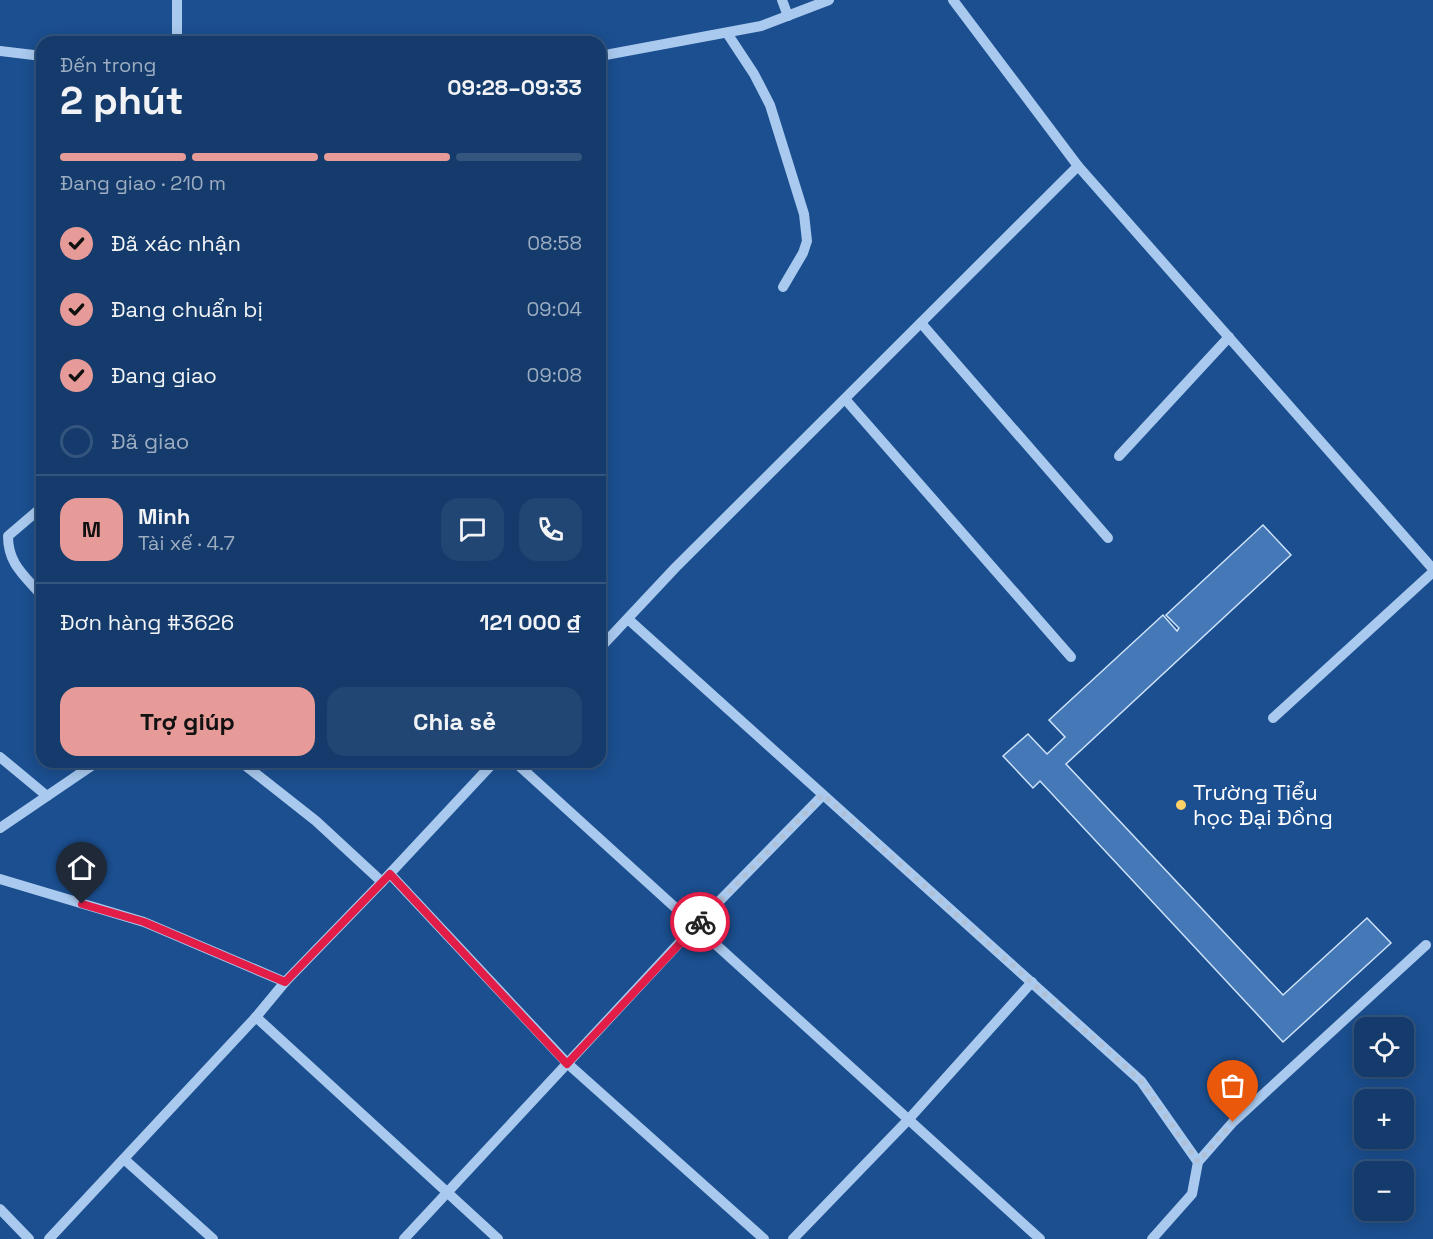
<!DOCTYPE html>
<html lang="vi">
<meta charset="utf-8">
<style>
:root{--surface:#143b6b;--page:#214673;--text:#f1f3f6;--muted:#9dadc1;--line:#33557e;--accent:#e69b98}
body{margin:0;font-family:"Space Grotesk",sans-serif;background:var(--page);color:var(--text);height:100vh;display:flex;flex-direction:column;font-size:22px;white-space:nowrap}
*{box-sizing:border-box;margin:0}
p{font-size:20px;color:var(--muted)}
.icon{flex:none;width:33px;height:33px;fill:none;stroke:currentColor;stroke-width:2;stroke-linecap:round;stroke-linejoin:round}
.map{position:relative;flex:1;overflow:hidden}
.side{position:absolute;left:36px;top:36px;width:570px;height:732px;display:flex;flex-direction:column;background:var(--surface);border-radius:18px;box-shadow:0 3px 15px #0003,0 0 0 2px var(--line)}
.side>*{flex:none}
.fabs{position:absolute;left:1354px;top:1017px;display:grid;gap:12px}
.fabs a{display:grid;place-items:center;width:60px;height:60px;border-radius:12px;background:var(--surface);box-shadow:0 3px 15px #0003,0 0 0 2px var(--line);font-size:30px}
.pin{position:absolute;display:grid;place-items:center;width:51px;height:51px;color:#fff;margin:-62px -26px;border-radius:50% 50% 50% 0;rotate:-45deg;box-shadow:0 0 6px #0007}
.pin .icon{rotate:45deg}
.courier{position:absolute;display:grid;place-items:center;width:60px;height:60px;margin:-30px;border:4px solid #e11d48;border-radius:50%;background:#fff;color:#222;box-shadow:0 2px 8px #0007}
.overview em{font-style:normal;font-weight:600}
.overview div{display:flex;flex-direction:column-reverse}
.overview{display:flex;align-items:center;justify-content:space-between;height:102px;padding:0 24px}
h1{font-size:39px;font-weight:600;line-height:45px}
.bar{display:grid;grid-template-columns:repeat(4,1fr);gap:9px 6px;align-content:center;height:72px;padding:0 24px}
.bar i{height:8px;border-radius:4px;background:var(--line)}
.bar .selected{background:var(--accent)}
.bar p{grid-column:span 4}
.line{display:flex;align-items:center;gap:15px;padding:0 24px;border-top:2px solid var(--line)}
.line div{flex:1}
.round{display:grid;place-items:center;flex:none;width:63px;height:63px;border-radius:18px;background:var(--page)}
ol{padding:0 24px;list-style:none}
li{display:flex;align-items:center;gap:18px;height:66px}
li p{margin-inline-start:auto}
li .icon{padding:6px;border-radius:50%;background:var(--accent);color:#111;stroke-width:4}
li:last-child{color:var(--muted)}
li i{width:33px;height:33px;border:3px solid var(--line);border-radius:50%}
.action{display:flex;gap:12px;margin-top:auto;padding:12px 24px}
.action a{flex:1;height:69px;border-radius:18px;background:var(--accent);color:#111;font-size:24px;font-weight:600;line-height:69px;text-align:center}
.action a+a{background:var(--page);color:var(--text)}
.map>svg:first-child{display:block}
.building{fill:#4478b7;stroke:#cfe3fa;stroke-width:1.5}
.lines{fill:none;stroke-linecap:round;stroke-linejoin:round}
.minor{stroke:#a9c9ee;stroke-width:10}
.done{stroke:#afc1d8;stroke-width:6;stroke-dasharray:0 10.8}
.route{stroke:#e11d48;stroke-width:8}
.poi-dot{fill:#ffd166;stroke:#1b4f8f;stroke-width:2}
.labels{text-anchor:middle;dominant-baseline:central;stroke-width:4.5;stroke-linejoin:round;paint-order:stroke}
.poi-label{font-size:22px;fill:#fff;stroke:#1b4f8f;text-anchor:start}
</style>
<div class="map">
<svg width="1433" height="1239" viewBox="0 0 1433 1239">
<rect width="100%" height="100%" fill="#1b4f8f"/>
<polygon class="building" points="1263,525 1291,555 1066,764 1283,995 1367,918 1391,943 1283,1042 1040,781 1033,788 1003,756 1028,734 1047,754 1065,737 1049,720 1163,615 1177,631 1179,628 1166,615"/>
<g class="lines">
<g class="minor">
<polyline points="782,0 788,16"/>
<polyline points="953,0 1078,166 1433,569"/>
<polyline points="727,33 754,74 770,105 804,214 807,241 803,253 783,287"/>
<polyline points="177,42 177,0"/>
<polyline points="0,51 42,56"/>
<polyline points="600,56 761,26 829,0"/>
<polyline points="921,323 1108,538"/>
<polyline points="845,399 1071,657"/>
<polyline points="1119,456 1229,337"/>
<path d="M42,507L8,536C8,564 24,575 42,596"/>
<polyline points="628,619 1141,1081 1198,1162"/>
<polyline points="600,648 675,568 1078,166"/>
<polyline points="1273,718 1433,572"/>
<polyline points="0,757 47,796"/>
<polyline points="241,762 316,821 382,882"/>
<polyline points="515,762 1040,1239"/>
<polyline points="0,828 97,762"/>
<polyline points="390,874 567,1063 764,1239"/>
<polyline points="0,879 144,922 285,982"/>
<polyline points="256,1017 498,1239"/>
<polyline points="124,1159 213,1239"/>
<polyline points="0,1209 29,1239"/>
<polyline points="49,1239 256,1017 285,982 382,882 494,762"/>
<polyline points="404,1239 695,926 823,795"/>
<polyline points="793,1239 908,1120 1032,982"/>
<polyline points="1152,1239 1192,1194 1198,1162 1233,1122 1426,945"/>
</g>
</g>
<g class="lines">
<polyline class="done" points="700,922 823,795 1141,1081 1198,1162 1233,1122"/>
<polyline class="route" points="82,904 144,922 285,982 390,874 567,1064 700,922"/>
</g>
<circle class="poi-dot" cx="1181" cy="805" r="6"/>
<g class="labels">
<g class="poi-label">
<text x="1193" y="792">Trường Tiểu<tspan x="1193" dy="25">học Đại Đồng</tspan></text>
</g>
</g>
</svg>
<div class="fabs">
<a><svg class="icon" aria-label="locate" viewBox="0 0 24 24"><circle cx="12" cy="12" r="6"/><path d="M12 2v4M12 18v4M2 12h4M18 12h4"/></svg></a>
<a>+</a>
<a>−</a>
</div>
<div class="pin" style="left:1233px;top:1122px;background:#ea580c"><svg class="icon" aria-label="bag" viewBox="0 0 24 24"><path d="M5 8h14l-1 12H6zM9 8a3 3 0 0 1 6 0"/></svg></div>
<div class="pin" style="left:82px;top:904px;background:#1f2937"><svg class="icon" aria-label="home" viewBox="0 0 24 24"><path d="M3 11l9-7 9 7M6 9v11h12V9"/></svg></div>
<div class="courier" style="left:700px;top:922px"><svg class="icon" aria-label="bike" viewBox="0 0 24 24"><circle cx="6" cy="16" r="4"/><circle cx="18" cy="16" r="4"/><path d="M6 16l4-8h5l3 8M10 8l3 8H6M13 5h3"/></svg></div>
<section class="side">
<div class="overview"><div><h1>2 phút</h1><p>Đến trong</p></div><em>09:28–09:33</em></div>
<div class="bar"><i class="selected"></i><i class="selected"></i><i class="selected"></i><i></i><p>Đang giao · 210 m</p></div>
<ol>
<li><svg class="icon" aria-label="check" viewBox="0 0 24 24"><path d="M5 12l5 5 9-10"/></svg>Đã xác nhận<p>08:58</p></li>
<li><svg class="icon" aria-label="check" viewBox="0 0 24 24"><path d="M5 12l5 5 9-10"/></svg>Đang chuẩn bị<p>09:04</p></li>
<li><svg class="icon" aria-label="check" viewBox="0 0 24 24"><path d="M5 12l5 5 9-10"/></svg>Đang giao<p>09:08</p></li>
<li><i></i>Đã giao</li>
</ol>
<div class="line" style="height:108px"><b class="round" style="background:var(--accent);color:#111">M</b><div><b>Minh</b><p>Tài xế · 4.7</p></div><a class="round"><svg class="icon" aria-label="chat" viewBox="0 0 24 24"><path d="M4 5h16v11H9l-5 4z"/></svg></a><a class="round"><svg class="icon" aria-label="phone" viewBox="0 0 24 24"><path d="M5 4h4l2 5-3 2q2 4 5 5l2-3 5 2v4C11 20 4 13 5 4z"/></svg></a></div>
<div class="line" style="height:78px"><div>Đơn hàng #3626</div><b>121 000 ₫</b></div>
<div class="action"><a>Trợ giúp</a><a>Chia sẻ</a></div>
</section>
</div>
